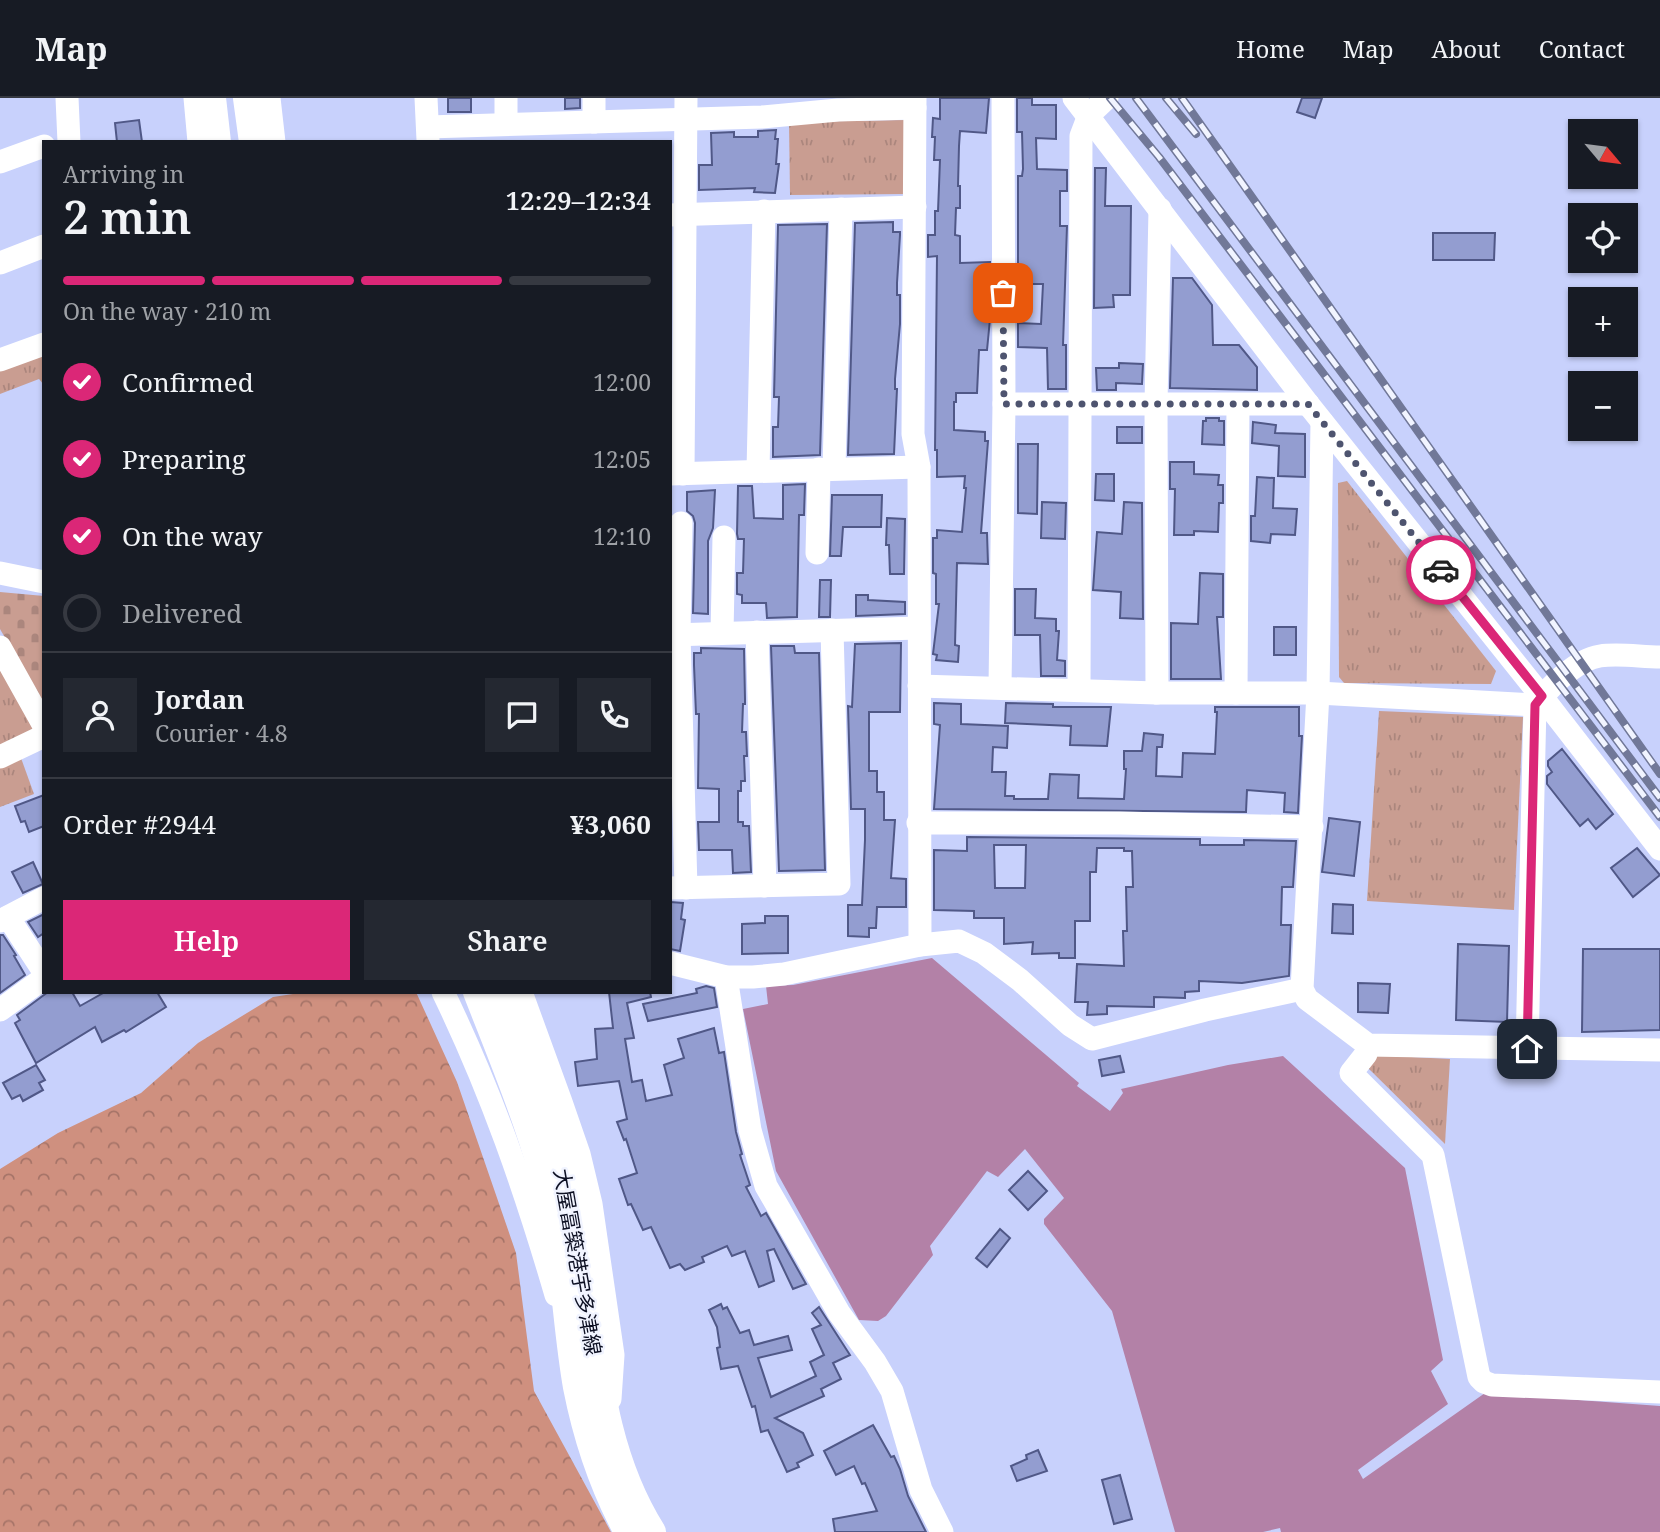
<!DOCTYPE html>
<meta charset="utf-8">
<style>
:root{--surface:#171b24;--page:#242831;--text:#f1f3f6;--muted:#9ea1a6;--line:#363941;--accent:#db2777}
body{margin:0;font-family:"Noto Serif","Noto Sans JP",serif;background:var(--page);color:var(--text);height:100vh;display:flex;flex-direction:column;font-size:26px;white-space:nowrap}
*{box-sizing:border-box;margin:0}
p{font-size:23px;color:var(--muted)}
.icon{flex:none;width:38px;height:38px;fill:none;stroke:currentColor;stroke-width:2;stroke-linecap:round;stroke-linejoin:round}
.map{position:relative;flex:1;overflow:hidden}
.details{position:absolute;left:42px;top:42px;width:630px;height:854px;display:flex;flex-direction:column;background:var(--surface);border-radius:0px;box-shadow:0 2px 5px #0004}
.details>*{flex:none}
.needle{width:46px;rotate:119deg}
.fabs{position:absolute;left:1568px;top:21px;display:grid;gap:14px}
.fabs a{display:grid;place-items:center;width:70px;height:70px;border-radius:0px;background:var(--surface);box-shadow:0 2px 5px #0004;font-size:35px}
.pin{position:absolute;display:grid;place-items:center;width:60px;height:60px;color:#fff;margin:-30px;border-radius:14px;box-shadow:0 4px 10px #0006}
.courier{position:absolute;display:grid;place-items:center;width:70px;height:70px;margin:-35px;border:5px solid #db2777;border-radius:50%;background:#fff;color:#222;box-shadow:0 2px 9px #0007}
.headline em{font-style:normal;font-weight:600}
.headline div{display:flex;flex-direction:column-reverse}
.headline{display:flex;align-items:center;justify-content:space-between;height:119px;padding:0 21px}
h1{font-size:46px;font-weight:600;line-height:52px}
.bar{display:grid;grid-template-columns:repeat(4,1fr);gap:10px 7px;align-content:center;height:84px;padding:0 21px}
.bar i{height:9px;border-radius:5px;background:var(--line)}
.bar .active{background:var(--accent)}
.bar p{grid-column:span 4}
.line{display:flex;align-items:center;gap:18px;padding:0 21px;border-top:2px solid var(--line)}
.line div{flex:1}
.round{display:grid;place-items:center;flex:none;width:74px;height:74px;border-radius:0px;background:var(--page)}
ol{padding:0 21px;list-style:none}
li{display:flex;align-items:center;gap:21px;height:77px}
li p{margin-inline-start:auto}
li .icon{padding:7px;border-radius:50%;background:var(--accent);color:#fff;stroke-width:4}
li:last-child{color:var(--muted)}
li i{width:38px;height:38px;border:4px solid var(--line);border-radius:50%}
.action{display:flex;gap:14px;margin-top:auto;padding:14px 21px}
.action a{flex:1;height:80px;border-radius:0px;background:var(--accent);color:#fff;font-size:28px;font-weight:600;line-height:80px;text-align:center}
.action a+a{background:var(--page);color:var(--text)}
header{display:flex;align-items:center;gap:42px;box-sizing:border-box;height:98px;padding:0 35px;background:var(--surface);border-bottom:2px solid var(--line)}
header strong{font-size:33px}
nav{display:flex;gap:38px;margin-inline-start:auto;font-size:24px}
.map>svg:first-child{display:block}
.grass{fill:url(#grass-tufts)}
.forest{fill:url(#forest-crowns)}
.cemetery{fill:url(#cemetery-stones)}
.water{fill:#b381a7}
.building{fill:#939dd0;stroke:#505887;stroke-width:2;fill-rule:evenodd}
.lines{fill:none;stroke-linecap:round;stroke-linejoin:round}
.minor{stroke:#fff;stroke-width:23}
.major{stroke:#fff;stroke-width:28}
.rail-casing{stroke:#717898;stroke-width:8}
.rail{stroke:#f1f4ff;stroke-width:5;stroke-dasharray:16;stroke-linecap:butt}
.done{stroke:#4e546f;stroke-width:7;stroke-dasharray:0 12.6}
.route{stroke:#db2777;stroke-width:9}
.labels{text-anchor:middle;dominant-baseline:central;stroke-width:5;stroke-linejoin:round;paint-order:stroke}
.street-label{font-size:21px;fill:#0d1023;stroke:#f1f4ff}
</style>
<header>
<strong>Map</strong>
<nav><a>Home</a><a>Map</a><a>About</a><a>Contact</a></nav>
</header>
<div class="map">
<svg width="1660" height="1434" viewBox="0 0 1660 1434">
<defs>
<pattern id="grass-tufts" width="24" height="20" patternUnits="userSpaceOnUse" patternTransform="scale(1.75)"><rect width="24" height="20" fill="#c99d91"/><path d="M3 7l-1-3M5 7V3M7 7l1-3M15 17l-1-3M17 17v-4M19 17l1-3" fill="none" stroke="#ab867d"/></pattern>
<pattern id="forest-crowns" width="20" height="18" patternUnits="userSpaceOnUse" patternTransform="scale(1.75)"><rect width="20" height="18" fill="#cf907f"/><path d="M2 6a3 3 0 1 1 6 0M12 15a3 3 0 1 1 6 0" fill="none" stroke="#a67468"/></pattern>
<pattern id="cemetery-stones" width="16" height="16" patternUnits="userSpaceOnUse" patternTransform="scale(1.75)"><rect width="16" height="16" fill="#c99d91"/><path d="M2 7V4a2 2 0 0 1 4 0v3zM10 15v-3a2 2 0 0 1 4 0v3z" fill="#ab867d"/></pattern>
</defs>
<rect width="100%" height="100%" fill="#c8d1fc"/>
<g class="grass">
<polygon points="907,22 908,96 790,97 789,24"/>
<polygon points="44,251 44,287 39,281 0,296 0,268"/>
<polygon points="1347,383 1496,573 1491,586 1344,585 1339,579 1338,385"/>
<polygon points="0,567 33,631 0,653"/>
<polygon points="1379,613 1523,619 1514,812 1367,803"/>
<polygon points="21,660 34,696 0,709 0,667"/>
<polygon points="1373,957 1450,961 1445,1046 1365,967"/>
</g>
<polygon class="forest" points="306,894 416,894 457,984 516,1155 534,1293 611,1434 0,1434 0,1071 58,1035 141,995 198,945 273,899"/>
<polygon class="cemetery" points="0,494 44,498 44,608 0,531"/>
<polygon class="water" points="932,860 1079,985 1077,988 1110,1013 1123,995 1121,991 1228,967 1283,958 1405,1070 1443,1262 1431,1273 1448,1306 1358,1372 1363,1381 1485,1295 1660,1308 1660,1434 1281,1434 1280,1430 1263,1434 1175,1434 1112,1213 1044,1126 1044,1121 1064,1100 1025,1051 998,1079 987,1073 930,1148 933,1157 886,1218 878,1223 859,1222 776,1073 743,911 768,906 766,888 793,887"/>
<g class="building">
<rect x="448" y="0" width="23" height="14"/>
<polygon points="565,0 580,0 580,10 565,11"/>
<polygon points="940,0 989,0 986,35 960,33 959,48 958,88 960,88 960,110 956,110 955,137 960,138 960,165 990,164 990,221 987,252 979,252 977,295 956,295 956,304 954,304 954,332 985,334 985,343 988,343 981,435 987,435 988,466 957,465 955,547 959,548 958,564 936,562 937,557 933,556 939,506 936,506 936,476 933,475 933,440 937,440 937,432 962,434 966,390 964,390 965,378 937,379 937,352 935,352 937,158 928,159 928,137 935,137 935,113 938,113 940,62 934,62 935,39 932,39 933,20 940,21"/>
<polygon points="1017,0 1032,0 1032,7 1056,7 1056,41 1036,40 1037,71 1067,72 1067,93 1060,93 1060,128 1067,128 1063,247 1066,247 1066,291 1048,291 1047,250 1018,249 1018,225 1041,226 1043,186 1018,186 1018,78 1022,78 1023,71 1022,34 1017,34"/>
<polygon points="1302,0 1322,0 1315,20 1297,14"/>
<polygon points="139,22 142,44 117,44 115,25"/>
<polygon points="776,32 775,41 778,41 776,66 779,66 775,95 754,94 755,90 699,92 699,67 712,67 711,35 734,34 734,39 758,39 758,33"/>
<polygon points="1095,70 1106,70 1105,108 1131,108 1130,197 1113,197 1114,209 1094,210"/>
<polygon points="893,124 893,134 900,134 900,137 897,185 897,197 900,197 900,226 895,281 895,291 897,291 894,356 848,357 855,125"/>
<polygon points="827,126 820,357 773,359 773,329 778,329 779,299 774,299 778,127"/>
<polygon points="1433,135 1495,135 1494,162 1433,162"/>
<polygon points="1173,180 1192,180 1212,207 1213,247 1239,247 1257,269 1257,292 1170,290"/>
<polygon points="1119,265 1143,266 1142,286 1116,285 1116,292 1097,292 1096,270 1119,270"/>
<polygon points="1206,320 1219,320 1219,323 1224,323 1224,347 1202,346 1203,323 1206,323"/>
<polygon points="1253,324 1276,327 1275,335 1305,336 1305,379 1278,378 1279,348 1252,345"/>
<rect x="1117" y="329" width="25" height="16"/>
<polygon points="1018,346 1038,346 1037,416 1018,415"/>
<polygon points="1170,364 1194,364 1194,376 1219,377 1218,387 1223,387 1223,405 1219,405 1218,434 1194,433 1194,437 1174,437 1175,391 1170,391"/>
<polygon points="1096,376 1114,376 1114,403 1095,402"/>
<polygon points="1257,379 1274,380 1273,410 1297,411 1295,437 1271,436 1270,445 1251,443 1251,418 1255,418"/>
<polygon points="805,386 804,417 799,417 797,519 767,520 766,505 742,505 742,497 737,496 737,475 743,475 744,441 738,441 737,436 738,388 752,388 754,420 783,421 783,387"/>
<polygon points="715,392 713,430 708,443 708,516 693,515 695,425 693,418 687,413 687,394"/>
<polygon points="832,397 882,397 881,429 843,429 841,458 830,458"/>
<polygon points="1042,404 1066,405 1065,441 1041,440"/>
<polygon points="1124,404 1142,405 1143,521 1120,520 1121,494 1093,492 1097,434 1122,436"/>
<polygon points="887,420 905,421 904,476 890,476 889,447 886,447"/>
<polygon points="1200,475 1223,476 1223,519 1217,519 1221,581 1171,581 1171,525 1198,526"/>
<polygon points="820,482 831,482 830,519 819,519"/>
<polygon points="1015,491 1036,491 1035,520 1056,521 1056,533 1059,533 1057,562 1065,563 1065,578 1041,578 1040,537 1015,537"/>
<polygon points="856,497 868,497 868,502 905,504 905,516 856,518"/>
<rect x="1274" y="529" width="22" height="28"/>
<polygon points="901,545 900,614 869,614 869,673 877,673 877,694 884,694 884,722 895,722 891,780 906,781 906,809 877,809 876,830 869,830 869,839 848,838 848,807 862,807 865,742 865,711 851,711 848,608 852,609 855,546"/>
<polygon points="771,548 794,548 795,555 819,555 825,772 779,773"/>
<polygon points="701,550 744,551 745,601 745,606 743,606 742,634 746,634 747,658 744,658 745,683 741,683 741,693 738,693 738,724 743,724 743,728 749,728 751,774 733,775 732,752 699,752 698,724 719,724 719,691 698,690 699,616 696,616 694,567 694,555 701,555"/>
<polygon points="934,605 961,606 961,626 1008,628 1007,650 993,649 992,674 1006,674 1005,698 1014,698 1014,701 1048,701 1050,676 1079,677 1078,700 1124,701 1126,671 1124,671 1124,653 1142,653 1144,635 1163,637 1162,649 1157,649 1156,678 1182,679 1183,655 1215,656 1217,614 1215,614 1215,609 1299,609 1299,638 1302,638 1298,715 1284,714 1285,695 1247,692 1246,714 934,711 940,627 934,626"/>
<polygon points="1006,605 1053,606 1053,609 1111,609 1107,648 1070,647 1071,628 1005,625"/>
<polygon points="1562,651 1613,716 1596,731 1588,721 1580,728 1547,686 1547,678 1552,674 1548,668 1548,663"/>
<polygon points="44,697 44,728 29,734 25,723 21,724 15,708"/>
<polygon points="1329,720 1360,724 1354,778 1322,774"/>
<path d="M967,739L1200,741V747H1244V742L1296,743L1293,789H1282L1281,827H1291L1289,878L1242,885L1199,883V893L1185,894V900L1154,899V909L1107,908V916L1087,917L1088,904H1075L1077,866L1124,868L1123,833H1127L1126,789H1133L1132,753H1124V750H1097L1096,774H1090V823H1075V860H1059V855L1032,856L1033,844L1004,846V820H974V813L934,812V752L967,753ZM994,747H1026L1025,790H995Z"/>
<polygon points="1637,750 1660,777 1633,799 1611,770"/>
<polygon points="33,764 43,786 23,795 12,774"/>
<polygon points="670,804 683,805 681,821 685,822 680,853 670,851"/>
<polygon points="1333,806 1353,807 1353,836 1332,835"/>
<polygon points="44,816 44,835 38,839 28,824"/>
<polygon points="765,818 788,818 788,855 742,856 742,826 765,825"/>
<polygon points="0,837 3,837 16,857 14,858 25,877 0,895"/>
<polygon points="1458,846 1509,848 1507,924 1456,922"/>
<polygon points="1583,851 1660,851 1660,932 1582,934"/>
<polygon points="1358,885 1390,886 1388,915 1358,914"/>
<polygon points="706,888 714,890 717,909 648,923 643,906 697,895 696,891"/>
<polygon points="48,894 72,894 80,908 105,894 157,894 166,909 126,934 124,932 102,944 95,929 36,965 15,925 20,922 17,917"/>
<polygon points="609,894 650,894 651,899 627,905 634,940 625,941 632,984 642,982 646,1003 672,997 664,967 684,960 678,941 714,930 719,955 724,954 736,1034 742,1056 740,1057 750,1087 746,1089 761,1118 766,1115 806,1186 793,1191 774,1151 767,1153 774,1183 759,1189 745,1153 732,1158 727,1148 702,1159 704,1164 685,1172 680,1166 670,1170 651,1129 643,1132 631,1106 628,1107 619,1081 637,1075 626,1041 624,1042 617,1024 627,1021 619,983 578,988 575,964 597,961 595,931 613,930"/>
<polygon points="1120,958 1124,974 1102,978 1099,962"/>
<polygon points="36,967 45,982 39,985 43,992 23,1003 20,997 12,1001 3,985"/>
<polygon points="1028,1073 1047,1093 1028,1112 1009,1092"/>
<polygon points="1000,1131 1010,1140 987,1169 976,1160"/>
<polygon points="721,1206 723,1211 727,1209 740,1235 749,1232 754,1247 788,1238 792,1252 758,1260 771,1299 816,1278 810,1264 824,1257 812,1231 821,1227 812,1215 819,1209 850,1257 833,1265 841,1281 821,1291 824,1298 775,1320 803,1335 813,1357 797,1365 799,1369 787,1374 768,1332 761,1334 755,1308 752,1309 738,1268 721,1271 717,1250 720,1249 717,1229 709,1212"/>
<polygon points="873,1327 891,1359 894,1358 900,1371 908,1398 926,1434 835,1434 833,1421 877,1413 865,1385 862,1386 854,1368 836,1377 824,1353"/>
<polygon points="1038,1352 1047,1373 1017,1383 1011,1368 1027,1361 1026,1357"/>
<polygon points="1120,1377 1132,1421 1114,1426 1102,1382"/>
</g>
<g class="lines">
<g class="minor">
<polyline points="67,0 69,44"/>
<polyline points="195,0 199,44"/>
<polyline points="269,0 274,44"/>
<polyline points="426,0 428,42"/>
<polyline points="915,0 913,336 919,369 920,847"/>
<polyline points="1074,0 1308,306 1542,599 1660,751"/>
<polyline points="594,24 594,0"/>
<polyline points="506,26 506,0"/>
<polyline points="428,29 762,19 838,12 915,10"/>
<polyline points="0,64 44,48"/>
<polyline points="670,117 915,109"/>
<polyline points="0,165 44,148"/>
<polyline points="0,262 44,246"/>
<polyline points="1004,306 1308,306"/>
<polyline points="1322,324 1318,595 1302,891 1307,901 1368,947 1660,952"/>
<polyline points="834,370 841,111"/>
<polyline points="758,372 764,113"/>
<polyline points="670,376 919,369"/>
<polyline points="683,376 686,0"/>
<polyline points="681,425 679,536 686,790"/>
<polyline points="817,455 819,371"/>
<polyline points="0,475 44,484"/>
<polyline points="757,534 765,788"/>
<polyline points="722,535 724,439"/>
<polyline points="670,537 919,530"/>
<polyline points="0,549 44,628"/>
<polyline points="919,588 1157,595 1318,595 1535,607"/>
<polyline points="1000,589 1004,306 1003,0"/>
<polyline points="1079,592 1081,38 1089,17 1107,0"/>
<polyline points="1157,595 1156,306 1160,111"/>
<polyline points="1236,595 1238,307"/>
<polyline points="0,659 44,638"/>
<polyline points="918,725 1120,725 1312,729"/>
<polyline points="670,790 839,786 832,532"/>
<polyline points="8,819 44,874"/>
<polyline points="0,823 44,800"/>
<polyline points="670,865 726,879 753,879 784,876 920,847 959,843 984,855 1020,882 1070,927 1092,941 1205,912 1302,891"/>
<polyline points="726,879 750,1032 766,1088 839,1215 875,1264 892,1293 921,1392 942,1434"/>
<path d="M443,894C491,993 525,1091 556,1197"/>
<polyline points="521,894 561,1004 579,1056 591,1106 613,1257 610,1301"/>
<polyline points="0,912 44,880"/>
<polyline points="1368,947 1366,956 1351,975 1433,1057 1479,1279 1484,1284 1492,1287 1660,1294"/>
<path d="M1527,951L1535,607C1551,588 1575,562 1600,558C1619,555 1641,559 1660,559"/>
</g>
<g class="major">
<polyline points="212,0 217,44"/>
<polyline points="247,0 253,44"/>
<path d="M477,894C508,973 542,1053 557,1136C566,1187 568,1238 577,1289C587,1340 603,1388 628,1434"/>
<path d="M499,894C528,969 557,1043 574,1121C597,1228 592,1339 652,1434"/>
</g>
<defs>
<g id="rail">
<polyline points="1110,0 1159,59 1660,719"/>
<polyline points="1136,0 1660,700"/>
<polyline points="1166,0 1196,36"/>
<polyline points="1182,0 1660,676"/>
</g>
</defs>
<use href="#rail" class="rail-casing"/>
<use href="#rail" class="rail"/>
</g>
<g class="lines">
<polyline class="done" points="1003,195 1004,306 1308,306 1441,472"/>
<polyline class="route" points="1441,472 1542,598 1535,607 1527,951"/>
</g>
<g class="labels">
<g class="street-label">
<text transform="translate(578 1164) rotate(80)">大屋冨築港宇多津線</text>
</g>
</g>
</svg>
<div class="fabs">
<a><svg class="needle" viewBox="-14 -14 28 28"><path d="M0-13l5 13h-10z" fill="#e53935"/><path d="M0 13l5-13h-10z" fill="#9ea1a6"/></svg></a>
<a><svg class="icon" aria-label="locate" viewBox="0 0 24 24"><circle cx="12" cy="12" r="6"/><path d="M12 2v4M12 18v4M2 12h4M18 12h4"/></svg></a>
<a>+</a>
<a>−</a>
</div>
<div class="pin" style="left:1003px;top:195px;background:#ea580c"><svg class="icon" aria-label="bag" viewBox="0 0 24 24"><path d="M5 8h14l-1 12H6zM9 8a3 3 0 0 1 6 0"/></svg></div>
<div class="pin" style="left:1527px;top:951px;background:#1f2937"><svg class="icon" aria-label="home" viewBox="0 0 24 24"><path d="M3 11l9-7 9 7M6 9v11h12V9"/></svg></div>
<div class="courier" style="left:1441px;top:472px"><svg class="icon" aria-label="car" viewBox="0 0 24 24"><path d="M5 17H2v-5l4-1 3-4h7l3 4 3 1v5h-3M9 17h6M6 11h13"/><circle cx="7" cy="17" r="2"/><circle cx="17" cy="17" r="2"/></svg></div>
<section class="details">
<div class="headline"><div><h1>2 min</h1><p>Arriving in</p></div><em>12:29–12:34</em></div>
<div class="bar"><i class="active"></i><i class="active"></i><i class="active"></i><i></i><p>On the way · 210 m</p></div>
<ol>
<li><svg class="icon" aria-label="check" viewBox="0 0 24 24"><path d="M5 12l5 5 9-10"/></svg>Confirmed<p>12:00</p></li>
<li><svg class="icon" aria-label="check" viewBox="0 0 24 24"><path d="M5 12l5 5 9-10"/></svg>Preparing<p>12:05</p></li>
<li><svg class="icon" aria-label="check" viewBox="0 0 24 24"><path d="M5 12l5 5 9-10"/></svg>On the way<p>12:10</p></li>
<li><i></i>Delivered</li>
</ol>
<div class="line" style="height:126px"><a class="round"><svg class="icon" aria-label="person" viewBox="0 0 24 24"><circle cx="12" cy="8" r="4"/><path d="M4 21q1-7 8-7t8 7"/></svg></a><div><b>Jordan</b><p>Courier · 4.8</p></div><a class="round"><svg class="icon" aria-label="chat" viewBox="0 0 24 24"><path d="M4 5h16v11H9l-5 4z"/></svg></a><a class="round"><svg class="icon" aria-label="phone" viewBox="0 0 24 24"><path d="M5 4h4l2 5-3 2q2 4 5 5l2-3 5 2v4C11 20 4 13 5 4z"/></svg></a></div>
<div class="line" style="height:91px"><div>Order #2944</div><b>¥3,060</b></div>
<div class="action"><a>Help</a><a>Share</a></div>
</section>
</div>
